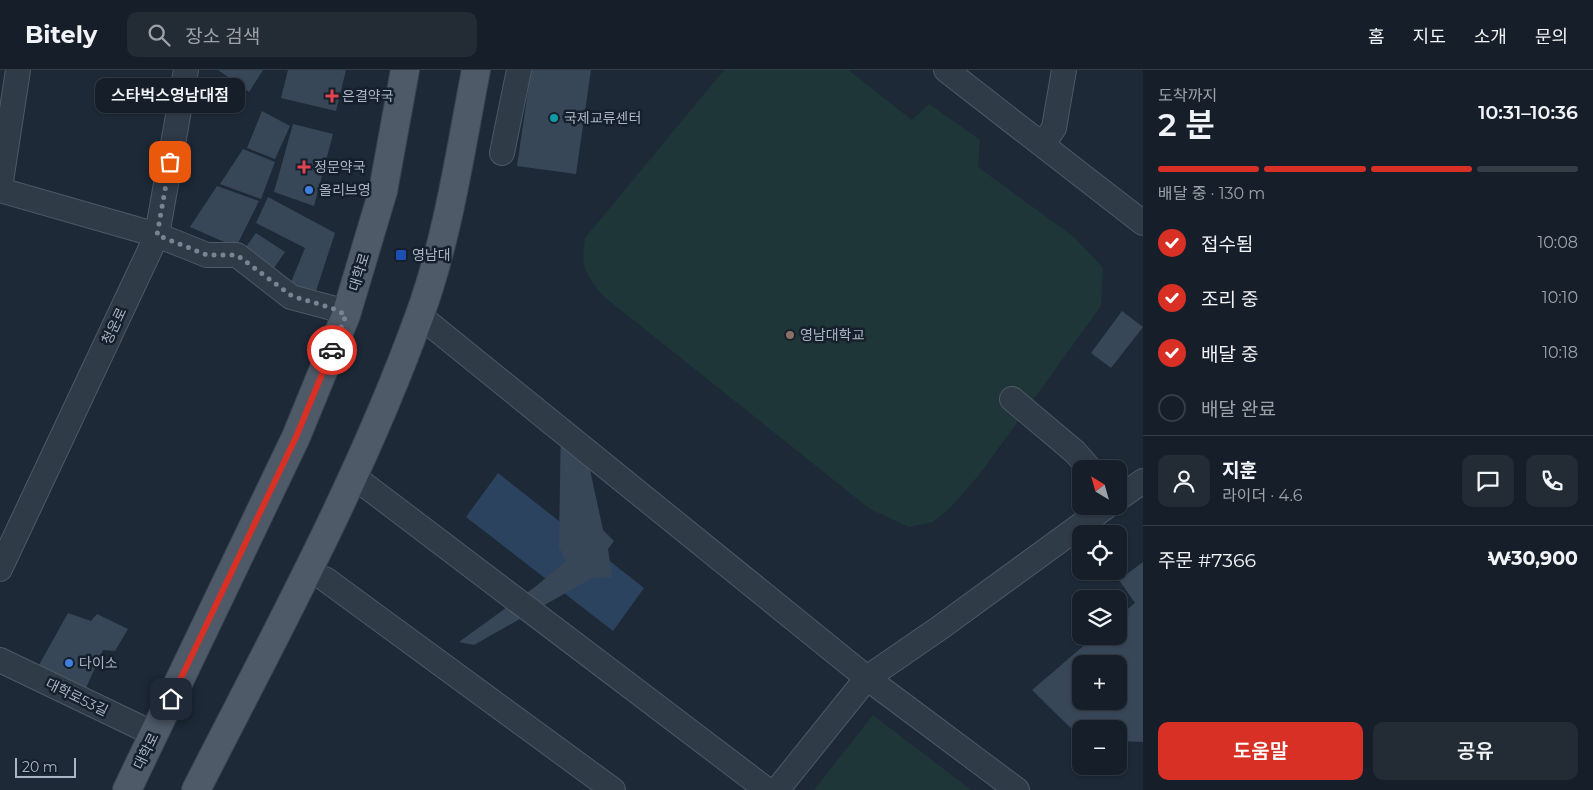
<!DOCTYPE html>
<html lang="ko">
<meta charset="utf-8">
<style>
:root{--surface:#161f29;--page:#232c35;--text:#f1f3f6;--muted:#9ea2a8;--line:#353d46;--accent:#d93025}
body{margin:0;font-family:Montserrat,"Noto Sans KR",sans-serif;background:var(--page);color:var(--text);height:100vh;display:flex;flex-direction:column;font-size:19px;white-space:nowrap}
*{box-sizing:border-box;margin:0}
p{font-size:16px;color:var(--muted)}
.icon{flex:none;width:28px;height:28px;fill:none;stroke:currentColor;stroke-width:2;stroke-linecap:round;stroke-linejoin:round}
.map{position:relative;flex:1;overflow:hidden}
.side{display:flex;flex-direction:column;background:var(--surface);width:450px}
.side>*{flex:none}
.needle{width:32px;rotate:323deg}
.fabs{position:absolute;left:1072px;top:390px;display:grid;gap:10px}
.fabs a{display:grid;place-items:center;width:55px;height:55px;border-radius:10px;background:var(--surface);box-shadow:0 1px 4px #0004,0 0 0 1px var(--line);font-size:25px}
.scale{position:absolute;left:15px;bottom:12px;width:61px;box-sizing:border-box;padding-left:5px;border:2px solid #aab5c5;border-top:0;font-size:14px;line-height:18px;white-space:nowrap;color:#aab5c5;-webkit-text-stroke:4px #16202c;paint-order:stroke}
.pin{position:absolute;display:grid;place-items:center;width:42px;height:42px;color:#fff;margin:-21px;border-radius:10px;box-shadow:0 2px 8px #0006}
.courier{position:absolute;display:grid;place-items:center;width:50px;height:50px;margin:-25px;border:4px solid #d93025;border-radius:50%;background:#fff;color:#222;box-shadow:0 1px 6px #0007}
.bubble{position:absolute;height:35px;border-radius:10px;background:var(--surface);box-shadow:0 1px 4px #0004,0 0 0 1px var(--line);font-size:16px;font-weight:600;line-height:35px;text-align:center}
.summary em{font-style:normal;font-weight:600}
.summary div{display:flex;flex-direction:column-reverse}
.summary{display:flex;align-items:center;justify-content:space-between;height:85px;padding:0 15px}
h1{font-size:32px;font-weight:600;line-height:38px}
.bar{display:grid;grid-template-columns:repeat(4,1fr);gap:8px 5px;align-content:center;height:60px;padding:0 15px}
.bar i{height:6px;border-radius:4px;background:var(--line)}
.bar .selected{background:var(--accent)}
.bar p{grid-column:span 4}
.line{display:flex;align-items:center;gap:12px;padding:0 15px;border-top:1px solid var(--line)}
.line div{flex:1}
.round{display:grid;place-items:center;flex:none;width:52px;height:52px;border-radius:10px;background:var(--page)}
ol{padding:0 15px;list-style:none}
li{display:flex;align-items:center;gap:15px;height:55px}
li p{margin-inline-start:auto}
li .icon{padding:5px;border-radius:50%;background:var(--accent);color:#fff;stroke-width:4}
li:last-child{color:var(--muted)}
li i{width:28px;height:28px;border:2px solid var(--line);border-radius:50%}
.action{display:flex;gap:10px;margin-top:auto;padding:10px 15px}
.action a{flex:1;height:58px;border-radius:10px;background:var(--accent);color:#fff;font-size:20px;font-weight:600;line-height:58px;text-align:center}
.action a+a{background:var(--page);color:var(--text)}
header{display:flex;align-items:center;gap:30px;box-sizing:border-box;height:70px;padding:0 25px;background:var(--surface);border-bottom:1px solid var(--line)}
header strong{font-size:24px}
nav{display:flex;gap:28px;margin-inline-start:auto;font-size:18px}
.search{width:350px;height:45px;background:var(--page);display:flex;align-items:center;gap:12px;box-sizing:border-box;padding:0 18px;border-radius:10px;color:var(--muted);font-size:19px}
main{display:flex;flex:1;min-height:0}
.map>svg:first-child{display:block}
.green{fill:#1f3638}
.water{fill:#2c435f}
.building{fill:#384758;fill-rule:evenodd}
.lines{fill:none;stroke-linecap:round;stroke-linejoin:round}
.minor-casing{stroke:#4e5866;stroke-width:26}
.major-casing{stroke:#3a4451;stroke-width:30}
.minor{stroke:#303b48;stroke-width:24}
.major{stroke:#4e5a68;stroke-width:28}
.done{stroke:#798493;stroke-width:5;stroke-dasharray:0 9}
.route{stroke:#d93025;stroke-width:6}
.health-dot{fill:#e0444e;stroke:#16202c;stroke-width:2}
.culture-dot{fill:#0f9aa8;stroke:#16202c;stroke-width:2}
.shop-dot{fill:#3f7fe0;stroke:#16202c;stroke-width:2}
.transit-dot{fill:#1a4fb4;stroke:#16202c;stroke-width:2}
.education-dot{fill:#8d6e63;stroke:#16202c;stroke-width:2}
.labels{text-anchor:middle;dominant-baseline:central;stroke-width:5;stroke-linejoin:round;paint-order:stroke}
.poi-label{font-size:14px;fill:#aab5c5;stroke:#16202c;text-anchor:start}
.street-label{font-size:14px;fill:#aab5c5;stroke:#16202c}
</style>
<header>
<strong>Bitely</strong>
<div class="search"><svg class="icon" aria-label="search" viewBox="0 0 24 24"><circle cx="10" cy="10" r="6"/><path d="M15 15l6 6"/></svg>장소 검색</div>
<nav><a>홈</a><a>지도</a><a>소개</a><a>문의</a></nav>
</header>
<main>
<div class="map">
<svg width="1143" height="720" viewBox="0 0 1143 720">
<rect width="100%" height="100%" fill="#1d2937"/>
<g class="green">
<path d="M724,0H848L912,50L929,34L980,70L978,97L1074,167L1103,198L1101,236L979,405L950,438L933,452L909,457L870,439L602,225C584,201 581,198 585,168Z"/>
<polygon points="873,645 971,720 814,720"/>
</g>
<polygon class="water" points="498,403 644,518 613,561 466,447"/>
<g class="building">
<polygon points="218,0 263,0 249,22"/>
<polygon points="288,0 346,0 336,41 281,28"/>
<polygon points="531,0 591,0 576,104 517,96"/>
<polygon points="262,41 290,56 275,89 247,78"/>
<polygon points="293,54 333,64 314,136 274,122"/>
<polygon points="243,79 275,92 261,129 220,114"/>
<polygon points="217,116 259,131 236,177 190,157"/>
<polygon points="268,127 335,163 315,224 289,217 305,178 256,153"/>
<polygon points="256,163 285,182 272,201 243,181"/>
<polygon points="1122,241 1143,257 1111,298 1091,283"/>
<polygon points="561,350 584,372 603,460 614,471 608,479 612,507 592,508 474,575 459,572 535,517 566,491 559,477"/>
<path d="M1143,492V672L1119,671V659H1081V668L1032,620L1095,566H1119V546L1135,533L1119,510ZM1081,594H1119V631H1081Z"/>
<polygon points="68,543 91,551 97,544 128,559 115,581 103,580 81,629 34,604"/>
</g>
<g class="lines">
<defs>
<g id="minor">
<polyline points="946,0 1143,153"/>
<polyline points="1043,74 1054,58 1064,0"/>
<polyline points="502,83 519,0"/>
<polyline points="0,118 18,0"/>
<polyline points="0,120 157,165 207,185 237,185 291,227 332,238 346,245"/>
<polyline points="420,246 867,608 1017,720"/>
<polyline points="1012,329 1075,382 1090,399"/>
<polyline points="353,406 767,720"/>
<polyline points="1119,428 1143,411"/>
<polyline points="0,499 157,165 186,0"/>
<polyline points="325,509 613,720"/>
<polyline points="0,590 154,664"/>
<polyline points="777,720 867,608 941,557 1107,436"/>
</g>
<g id="major">
<polyline points="127,720 296,367 346,245 383,121 405,0"/>
<path d="M196,720C275,565 359,412 419,247C448,168 460,83 476,0"/>
</g>
</defs>
<use href="#minor" class="minor-casing"/>
<use href="#major" class="major-casing"/>
<use href="#minor" class="minor"/>
<use href="#major" class="major"/>
</g>
<g class="lines">
<polyline class="done" points="170,92 157,165 207,185 237,185 292,226 332,238 346,245 332,280"/>
<polyline class="route" points="171,629 296,367 332,280"/>
</g>
<g class="health-dot">
<path d="M329.5 18.5h5v5h5v5h-5v5h-5v-5h-5v-5h5z"/>
<path d="M301.5 89.5h5v5h5v5h-5v5h-5v-5h-5v-5h5z"/>
</g>
<circle class="culture-dot" cx="554" cy="48" r="5"/>
<g class="shop-dot">
<circle cx="309" cy="120" r="5"/>
<circle cx="69" cy="593" r="5"/>
</g>
<rect class="transit-dot" x="395" y="179" width="12" height="12" rx="2.5"/>
<circle class="education-dot" cx="790" cy="265" r="5"/>
<g class="labels">
<g class="poi-label">
<text x="342" y="26">은결약국</text>
<text x="564" y="48">국제교류센터</text>
<text x="314" y="97">정문약국</text>
<text x="319" y="120">올리브영</text>
<text x="412" y="185">영남대</text>
<text x="800" y="265">영남대학교</text>
<text x="79" y="593">다이소</text>
</g>
<g class="street-label">
<text transform="translate(359 202) rotate(-73)">대학로</text>
<text transform="translate(114 256) rotate(-65)">청운로</text>
<text transform="translate(77 627) rotate(26)">대학로53길</text>
<text transform="translate(146 681) rotate(-64)">대학로</text>
</g>
</g>
</svg>
<div class="fabs">
<a><svg class="needle" viewBox="-14 -14 28 28"><path d="M0-13l5 13h-10z" fill="#e53935"/><path d="M0 13l5-13h-10z" fill="#9ea2a8"/></svg></a>
<a><svg class="icon" aria-label="locate" viewBox="0 0 24 24"><circle cx="12" cy="12" r="6"/><path d="M12 2v4M12 18v4M2 12h4M18 12h4"/></svg></a>
<a><svg class="icon" aria-label="layers" viewBox="0 0 24 24"><path d="M12 4l9 5-9 5-9-5zM3 14l9 5 9-5"/></svg></a>
<a>+</a>
<a>−</a>
</div>
<div class="scale">20 m</div>
<div class="pin" style="left:170px;top:92px;background:#ea580c"><svg class="icon" aria-label="bag" viewBox="0 0 24 24"><path d="M5 8h14l-1 12H6zM9 8a3 3 0 0 1 6 0"/></svg></div>
<div class="pin" style="left:171px;top:629px;background:#1f2937"><svg class="icon" aria-label="home" viewBox="0 0 24 24"><path d="M3 11l9-7 9 7M6 9v11h12V9"/></svg></div>
<div class="courier" style="left:332px;top:280px"><svg class="icon" aria-label="car" viewBox="0 0 24 24"><path d="M5 17H2v-5l4-1 3-4h7l3 4 3 1v5h-3M9 17h6M6 11h13"/><circle cx="7" cy="17" r="2"/><circle cx="17" cy="17" r="2"/></svg></div>
<div class="bubble" style="left:95px;top:8px;width:150px">스타벅스영남대점</div>
</div>
<section class="side">
<div class="summary"><div><h1>2 분</h1><p>도착까지</p></div><em>10:31–10:36</em></div>
<div class="bar"><i class="selected"></i><i class="selected"></i><i class="selected"></i><i></i><p>배달 중 · 130 m</p></div>
<ol>
<li><svg class="icon" aria-label="check" viewBox="0 0 24 24"><path d="M5 12l5 5 9-10"/></svg>접수됨<p>10:08</p></li>
<li><svg class="icon" aria-label="check" viewBox="0 0 24 24"><path d="M5 12l5 5 9-10"/></svg>조리 중<p>10:10</p></li>
<li><svg class="icon" aria-label="check" viewBox="0 0 24 24"><path d="M5 12l5 5 9-10"/></svg>배달 중<p>10:18</p></li>
<li><i></i>배달 완료</li>
</ol>
<div class="line" style="height:90px"><a class="round"><svg class="icon" aria-label="person" viewBox="0 0 24 24"><circle cx="12" cy="8" r="4"/><path d="M4 21q1-7 8-7t8 7"/></svg></a><div><b>지훈</b><p>라이더 · 4.6</p></div><a class="round"><svg class="icon" aria-label="chat" viewBox="0 0 24 24"><path d="M4 5h16v11H9l-5 4z"/></svg></a><a class="round"><svg class="icon" aria-label="phone" viewBox="0 0 24 24"><path d="M5 4h4l2 5-3 2q2 4 5 5l2-3 5 2v4C11 20 4 13 5 4z"/></svg></a></div>
<div class="line" style="height:65px"><div>주문 #7366</div><b>₩30,900</b></div>
<div class="action"><a>도움말</a><a>공유</a></div>
</section>
</main>
